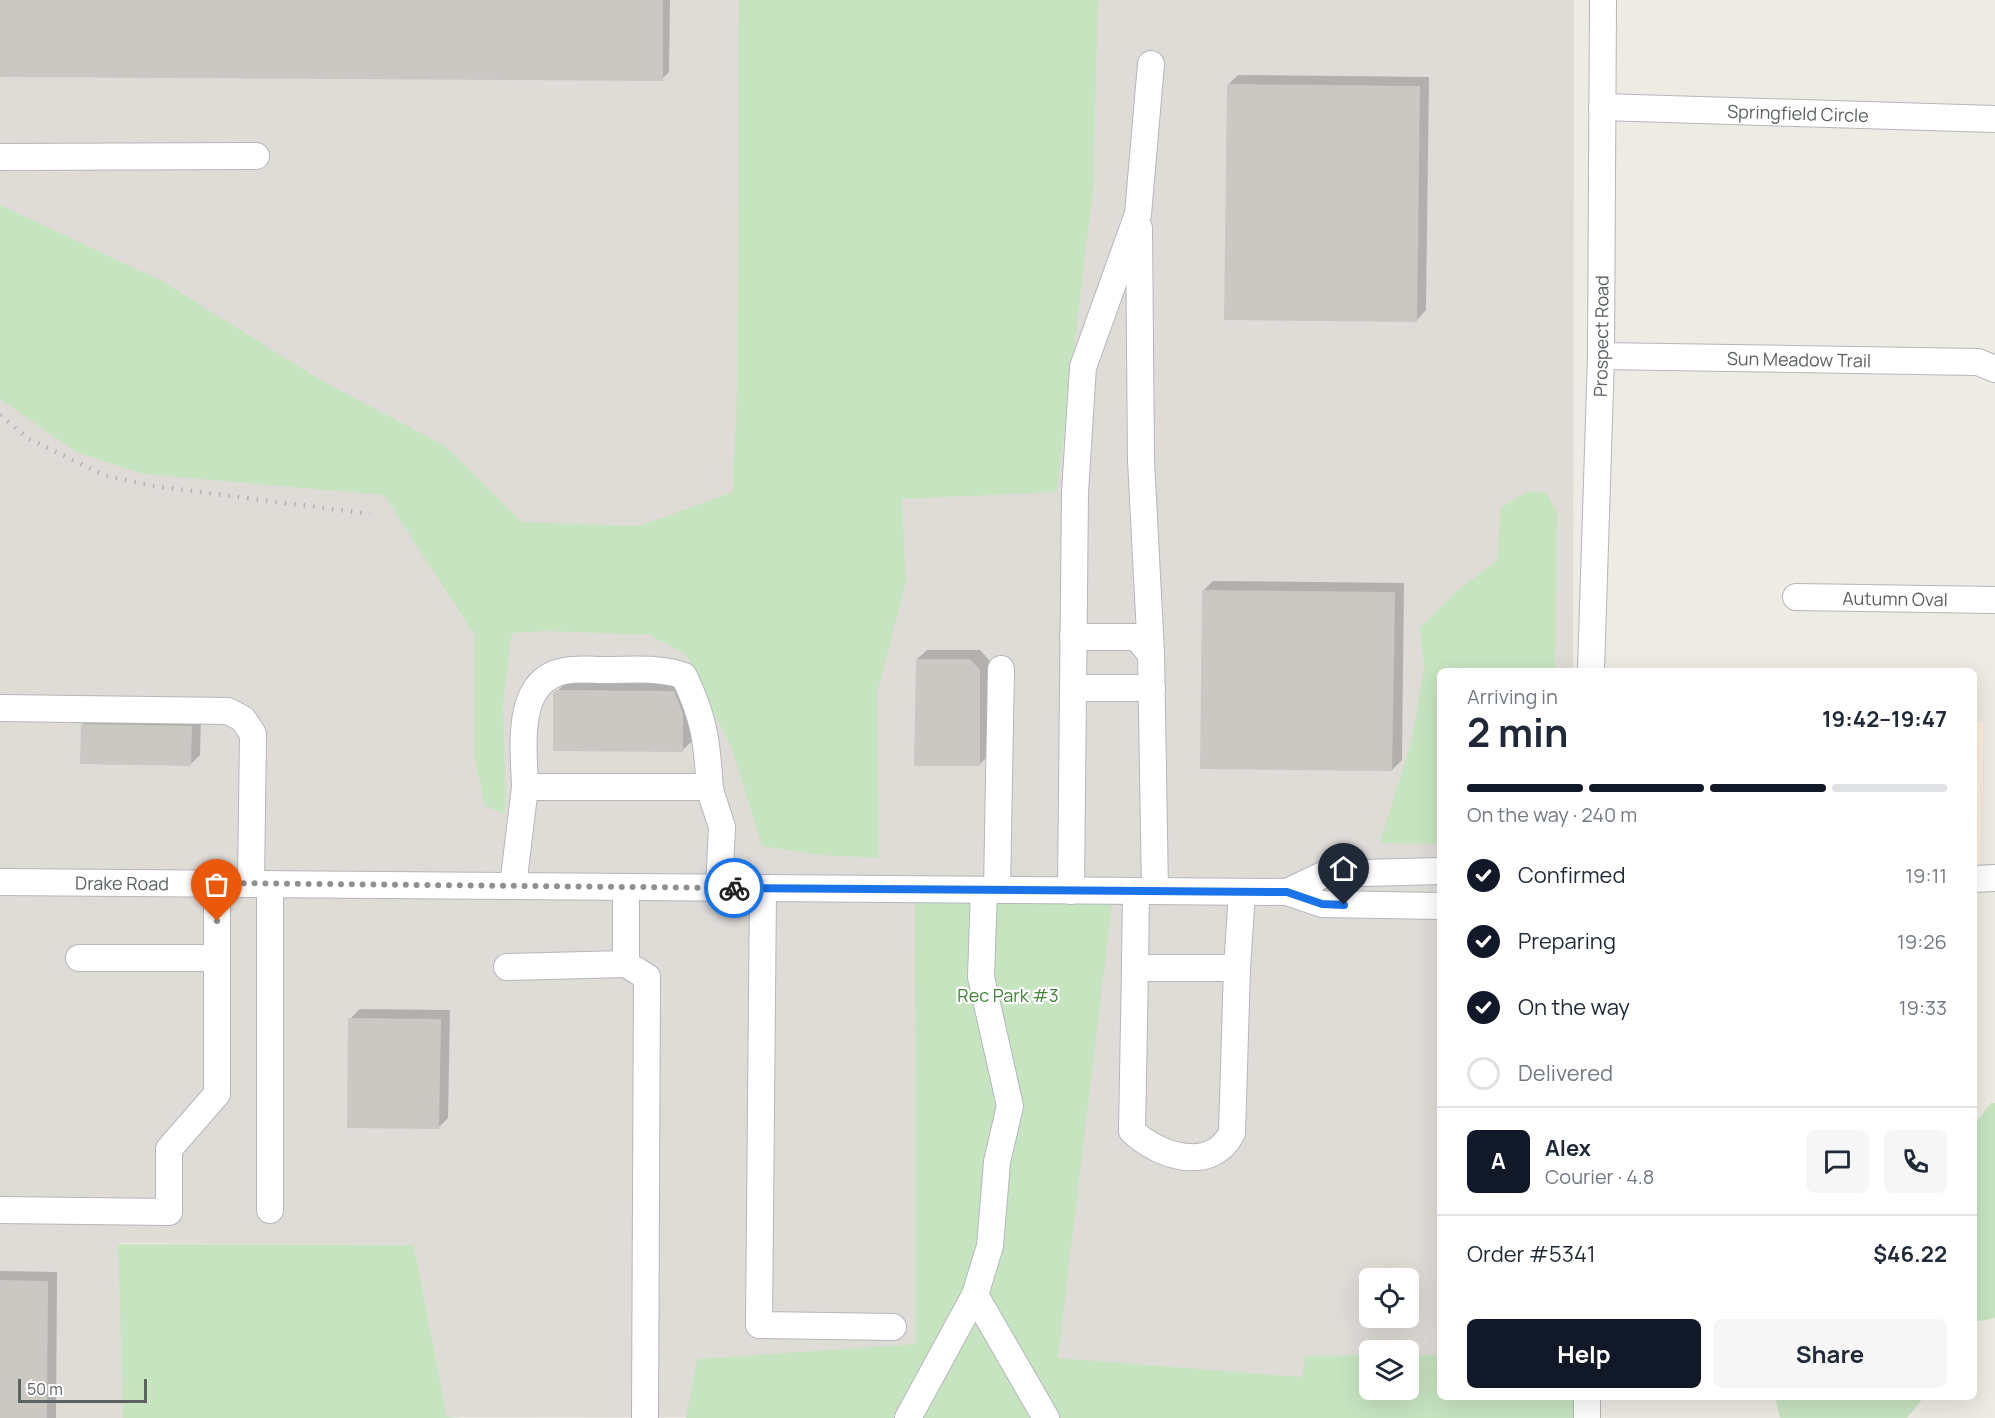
<!DOCTYPE html>
<meta charset="utf-8">
<style>
:root{--surface:#fff;--page:#f6f6f7;--text:#1f2937;--muted:#747a83;--line:#e0e1e3;--accent:#111827}
body{margin:0;font-family:Manrope,sans-serif;background:var(--page);color:var(--text);height:100vh;display:flex;flex-direction:column;font-size:22px;white-space:nowrap}
*{box-sizing:border-box;margin:0}
p{font-size:20px;color:var(--muted)}
.icon{flex:none;width:33px;height:33px;fill:none;stroke:currentColor;stroke-width:2;stroke-linecap:round;stroke-linejoin:round}
.map{position:relative;flex:1;overflow:hidden}
.drawer{position:absolute;left:1437px;top:668px;width:540px;height:732px;display:flex;flex-direction:column;background:var(--surface);border-radius:9px;box-shadow:0 6px 24px #0002}
.drawer>*{flex:none}
.controls{position:absolute;left:1359px;top:1268px;display:grid;gap:12px}
.controls a{display:grid;place-items:center;width:60px;height:60px;border-radius:9px;background:var(--surface);box-shadow:0 6px 24px #0002;font-size:30px}
.scale{position:absolute;left:18px;bottom:15px;width:129px;box-sizing:border-box;padding-left:6px;border:3px solid #5c6164;border-top:0;font-size:16px;line-height:21px;white-space:nowrap;color:#5c6164;-webkit-text-stroke:4px #fff;paint-order:stroke}
.pin{position:absolute;display:grid;place-items:center;width:51px;height:51px;color:#fff;margin:-62px -26px;border-radius:50% 50% 50% 0;rotate:-45deg;box-shadow:0 0 6px #0007}
.pin .icon{rotate:45deg}
.courier{position:absolute;display:grid;place-items:center;width:60px;height:60px;margin:-30px;border:4px solid #1a73e8;border-radius:50%;background:#fff;color:#222;box-shadow:0 2px 8px #0007}
.summary em{font-style:normal;font-weight:700}
.summary div{display:flex;flex-direction:column-reverse}
.summary{display:flex;align-items:center;justify-content:space-between;height:102px;padding:0 30px}
h1{font-size:39px;font-weight:700;line-height:45px}
.bar{display:grid;grid-template-columns:repeat(4,1fr);gap:9px 6px;align-content:center;height:72px;padding:0 30px}
.bar i{height:8px;border-radius:4px;background:var(--line)}
.bar .active{background:var(--accent)}
.bar p{grid-column:span 4}
.line{display:flex;align-items:center;gap:15px;padding:0 30px;border-top:2px solid var(--line)}
.line div{flex:1}
.round{display:grid;place-items:center;flex:none;width:63px;height:63px;border-radius:9px;background:var(--page)}
ol{padding:0 30px;list-style:none}
li{display:flex;align-items:center;gap:18px;height:66px}
li p{margin-inline-start:auto}
li .icon{padding:6px;border-radius:50%;background:var(--accent);color:#fff;stroke-width:4}
li:last-child{color:var(--muted)}
li i{width:33px;height:33px;border:3px solid var(--line);border-radius:50%}
.action{display:flex;gap:12px;margin-top:auto;padding:12px 30px}
.action a{flex:1;height:69px;border-radius:9px;background:var(--accent);color:#fff;font-size:24px;font-weight:700;line-height:69px;text-align:center}
.action a+a{background:var(--page);color:var(--text)}
.map>svg:first-child{display:block}
.commercial{fill:#fcefda}
.industrial{fill:#dfdcd8;fill-rule:evenodd}
.green{fill:#c7e4c1}
.shadow{fill:#0003}
.building{fill:#cbc7c3}
.lines{fill:none;stroke-linecap:round;stroke-linejoin:round}
.minor-casing{stroke:#b4b7ba;stroke-width:28}
.minor{stroke:#fff;stroke-width:26}
.rail{stroke:#b2b3b4;stroke-width:4.5;stroke-dasharray:1.5 8;stroke-linecap:butt}
.done{stroke:#8f9191;stroke-width:6;stroke-dasharray:0 10.8}
.route{stroke:#1a73e8;stroke-width:8}
.labels{text-anchor:middle;dominant-baseline:central;stroke-width:4.5;stroke-linejoin:round;paint-order:stroke}
.street-label{font-size:18px;fill:#5c6164;stroke:#fff}
.park-label{font-size:18px;fill:#42853a;stroke:#fff}
</style>
<div class="map">
<svg width="1995" height="1418" viewBox="0 0 1995 1418">
<rect width="100%" height="100%" fill="#eeeae4"/>
<polygon class="commercial" points="1974,722 1983,722 1980,871 1974,871"/>
<path class="industrial" d="M0,0H1574L1573,670H1440V1396L1573,1397V1418L447,1417L414,1245L119,1243L123,1418H0ZM1370,1278H1408V1317H1370ZM1370,1350H1408V1389H1370Z"/>
<g class="green">
<polygon points="739,0 1098,0 1093,190 1057,492 902,499 906,582 878,689 879,858 820,855 762,846 733,752 686,654 649,635 546,631 512,633 503,704 506,806 504,814 485,806 474,754 474,634 384,495 143,474 76,452 0,399 0,205 162,281 322,381 444,445 522,522 639,526 733,492 737,388"/>
<polygon points="1526,492 1546,492 1557,512 1555,670 1440,670 1440,844 1380,843 1412,738 1424,668 1420,628 1460,588 1497,561 1501,508"/>
<polygon points="915,901 1112,904 1058,1358 1302,1377 1305,1356 1369,1355 1370,1389 1408,1389 1409,1355 1440,1355 1440,1396 1573,1397 1573,1418 686,1418 697,1359 916,1344"/>
<polygon points="1991,1103 1995,1103 1995,1318 1974,1322 1974,1125"/>
<polygon points="118,1244 414,1245 447,1417 461,1418 123,1418"/>
<polygon points="1775,1397 1775,1396 1924,1397 1907,1418 1780,1418"/>
</g>
<g class="shadow">
<polygon points="0,0 670,0 669,72 662,79 0,75"/>
<polygon points="1238,75 1429,77 1426,310 1417,320 1228,85"/>
<polygon points="1213,581 1404,583 1402,760 1392,770 1203,591"/>
<polygon points="927,650 980,650 989,660 989,755 979,765 917,659"/>
<polygon points="568,681 684,682 692,703 692,741 682,751 555,693"/>
<polygon points="92,715 201,716 200,755 190,765 82,725"/>
<polygon points="360,1009 450,1010 448,1118 438,1128 350,1019"/>
<polygon points="0,1271 57,1272 56,1418 0,1418"/>
</g>
<g class="building">
<polygon points="0,0 663,0 663,81 0,77"/>
<polygon points="1227,84 1420,86 1417,322 1224,320"/>
<polygon points="1202,590 1395,592 1392,771 1200,769"/>
<polygon points="916,659 970,659 980,670 980,766 914,766"/>
<polygon points="557,690 674,691 683,714 683,752 553,751 553,693"/>
<polygon points="81,724 192,726 191,766 80,764"/>
<polygon points="348,1018 441,1019 439,1129 347,1128"/>
<polygon points="0,1280 48,1281 47,1418 0,1418"/>
</g>
<g class="lines">
<defs>
<g id="minor">
<path id="s1" d="M1602,107L1995,119"/>
<polyline points="0,157 256,156"/>
<polyline points="1139,228 1141,460 1151,654"/>
<path id="s2" d="M1601,356L1978,362L1995,369"/>
<path id="s3" d="M1796,597L1995,600"/>
<polyline points="1073,637 1136,637 1151,654 1155,891"/>
<path id="s4" d="M1591,670L1601,356L1603,0"/>
<polyline points="1073,688 1152,688"/>
<polyline points="0,708 228,711 243,719 253,734 251,884"/>
<path d="M525,787C524,749 514,681 564,671C577,668 593,670 606,670C633,670 659,667 684,676C705,720 707,742 710,790"/>
<polyline points="1974,879 1995,878"/>
<path id="s5" d="M0,882L1287,892L1322,904L1440,906"/>
<polyline points="270,884 270,1210"/>
<polyline points="513,886 525,787 709,787 722,827 719,888"/>
<polyline points="626,887 626,964 647,977 645,1418"/>
<polyline points="763,888 759,1325 893,1327"/>
<polyline points="997,890 1001,669"/>
<polyline points="1071,891 1075,492 1083,367 1138,214 1151,64"/>
<polyline points="1136,891 1135,968 1237,968 1242,892"/>
<polyline points="1287,892 1325,874 1440,871"/>
<polyline points="79,958 217,958"/>
<polyline points="507,967 626,964"/>
<path d="M1135,968L1132,1131C1158,1156 1211,1174 1232,1133L1237,968"/>
<polyline points="0,1210 169,1212 169,1149 217,1094 217,883"/>
<polyline points="975,1295 990,1246 997,1162 1010,1106 981,977 984,890"/>
<polyline points="908,1418 975,1295 1046,1418"/>
<polyline points="1587,1418 1587,1396"/>
</g>
</defs>
<use href="#minor" class="minor-casing"/>
<use href="#minor" class="minor"/>
<polyline class="rail" points="0,415 29,439 106,476 154,486 370,514"/>
</g>
<g class="lines">
<polyline class="done" points="217,921 217,883 734,888"/>
<polyline class="route" points="734,888 1287,892 1322,904 1344,905"/>
</g>
<g class="labels">
<g class="street-label">
<text stroke="none"><textPath href="#s1" startOffset="196">Springfield Circle</textPath></text>
<text stroke="none"><textPath href="#s4" startOffset="334">Prospect Road</textPath></text>
<text stroke="none"><textPath href="#s2" startOffset="198">Sun Meadow Trail</textPath></text>
<text stroke="none"><textPath href="#s3" startOffset="99">Autumn Oval</textPath></text>
<text stroke="none"><textPath href="#s5" startOffset="122">Drake Road</textPath></text>
</g>
<g class="park-label">
<text x="1008" y="995">Rec Park #3</text>
</g>
</g>
</svg>
<div class="controls">
<a><svg class="icon" aria-label="locate" viewBox="0 0 24 24"><circle cx="12" cy="12" r="6"/><path d="M12 2v4M12 18v4M2 12h4M18 12h4"/></svg></a>
<a><svg class="icon" aria-label="layers" viewBox="0 0 24 24"><path d="M12 4l9 5-9 5-9-5zM3 14l9 5 9-5"/></svg></a>
</div>
<div class="scale">50 m</div>
<div class="pin" style="left:217px;top:921px;background:#ea580c"><svg class="icon" aria-label="bag" viewBox="0 0 24 24"><path d="M5 8h14l-1 12H6zM9 8a3 3 0 0 1 6 0"/></svg></div>
<div class="pin" style="left:1344px;top:905px;background:#1f2937"><svg class="icon" aria-label="home" viewBox="0 0 24 24"><path d="M3 11l9-7 9 7M6 9v11h12V9"/></svg></div>
<div class="courier" style="left:734px;top:888px"><svg class="icon" aria-label="bike" viewBox="0 0 24 24"><circle cx="6" cy="16" r="4"/><circle cx="18" cy="16" r="4"/><path d="M6 16l4-8h5l3 8M10 8l3 8H6M13 5h3"/></svg></div>
<section class="drawer">
<div class="summary"><div><h1>2 min</h1><p>Arriving in</p></div><em>19:42–19:47</em></div>
<div class="bar"><i class="active"></i><i class="active"></i><i class="active"></i><i></i><p>On the way · 240 m</p></div>
<ol>
<li><svg class="icon" aria-label="check" viewBox="0 0 24 24"><path d="M5 12l5 5 9-10"/></svg>Confirmed<p>19:11</p></li>
<li><svg class="icon" aria-label="check" viewBox="0 0 24 24"><path d="M5 12l5 5 9-10"/></svg>Preparing<p>19:26</p></li>
<li><svg class="icon" aria-label="check" viewBox="0 0 24 24"><path d="M5 12l5 5 9-10"/></svg>On the way<p>19:33</p></li>
<li><i></i>Delivered</li>
</ol>
<div class="line" style="height:108px"><b class="round" style="background:var(--accent);color:#fff">A</b><div><b>Alex</b><p>Courier · 4.8</p></div><a class="round"><svg class="icon" aria-label="chat" viewBox="0 0 24 24"><path d="M4 5h16v11H9l-5 4z"/></svg></a><a class="round"><svg class="icon" aria-label="phone" viewBox="0 0 24 24"><path d="M5 4h4l2 5-3 2q2 4 5 5l2-3 5 2v4C11 20 4 13 5 4z"/></svg></a></div>
<div class="line" style="height:78px"><div>Order #5341</div><b>$46.22</b></div>
<div class="action"><a>Help</a><a>Share</a></div>
</section>
</div>
